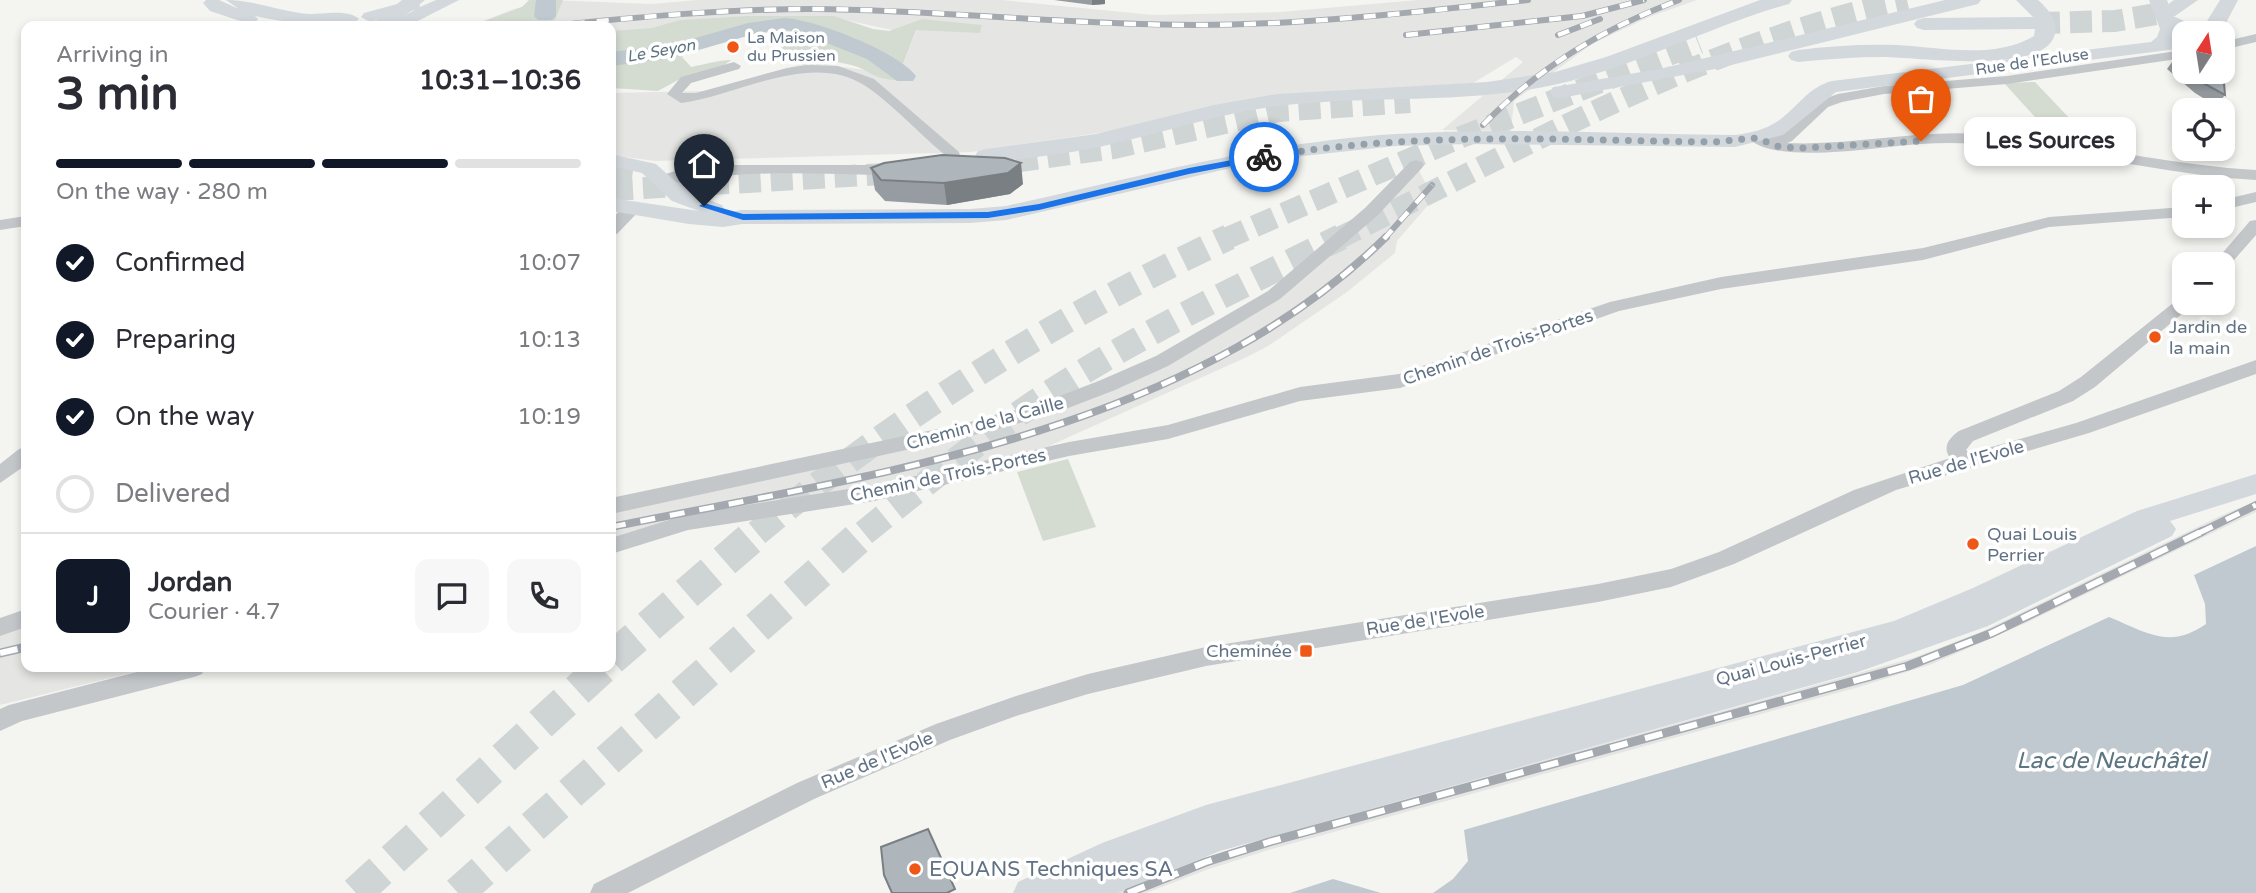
<!DOCTYPE html>
<meta charset="utf-8">
<style>
:root{--surface:#fff;--page:#f7f7f7;--text:#2b2b33;--muted:#7c7c81;--line:#e1e1e2;--accent:#111827}
body{margin:0;font-family:"Varela Round",sans-serif;background:var(--page);color:var(--text);height:100vh;display:flex;flex-direction:column;font-size:26px;white-space:nowrap}
*{box-sizing:border-box;margin:0}
p{font-size:23px;color:var(--muted)}
.icon{flex:none;width:38px;height:38px;fill:none;stroke:currentColor;stroke-width:2;stroke-linecap:round;stroke-linejoin:round}
.map{position:relative;flex:1;overflow:hidden}
.drawer{position:absolute;left:21px;top:21px;width:595px;height:651px;display:flex;flex-direction:column;background:var(--surface);border-radius:14px;box-shadow:0 4px 10px #0003}
.drawer>*{flex:none}
.needle{width:46px;rotate:12deg}
.tools{position:absolute;left:2172px;top:21px;display:grid;gap:14px}
.tools a{display:grid;place-items:center;width:63px;height:63px;border-radius:14px;background:var(--surface);box-shadow:0 4px 10px #0003;font-size:35px}
.pin{position:absolute;display:grid;place-items:center;width:60px;height:60px;color:#fff;margin:-72px -30px;border-radius:50% 50% 50% 0;rotate:-45deg;box-shadow:0 0 7px #0007}
.pin .icon{rotate:45deg}
.courier{position:absolute;display:grid;place-items:center;width:70px;height:70px;margin:-35px;border:5px solid #1a73e8;border-radius:50%;background:#fff;color:#222;box-shadow:0 2px 9px #0007}
.bubble{position:absolute;height:49px;border-radius:14px;background:var(--surface);box-shadow:0 4px 10px #0003;font-size:23px;font-weight:800;line-height:49px;text-align:center}
.headline em{font-style:normal;font-weight:800}
.headline div{display:flex;flex-direction:column-reverse}
.headline{display:flex;align-items:center;justify-content:space-between;height:119px;padding:0 35px}
h1{font-size:46px;font-weight:800;line-height:52px}
.bar{display:grid;grid-template-columns:repeat(4,1fr);gap:10px 7px;align-content:center;height:84px;padding:0 35px}
.bar i{height:9px;border-radius:5px;background:var(--line)}
.bar .selected{background:var(--accent)}
.bar p{grid-column:span 4}
.line{display:flex;align-items:center;gap:18px;padding:0 35px;border-top:2px solid var(--line)}
.line div{flex:1}
.round{display:grid;place-items:center;flex:none;width:74px;height:74px;border-radius:14px;background:var(--page)}
ol{padding:0 35px;list-style:none}
li{display:flex;align-items:center;gap:21px;height:77px}
li p{margin-inline-start:auto}
li .icon{padding:7px;border-radius:50%;background:var(--accent);color:#fff;stroke-width:4}
li:last-child{color:var(--muted)}
li i{width:38px;height:38px;border:4px solid var(--line);border-radius:50%}
.map>svg:first-child{display:block}
.built{fill:#e5e6e4}
.green{fill:#d4dcd1}
.water{fill:#bfc9cf}
.lines{fill:none;stroke-linecap:round;stroke-linejoin:round}
.river{fill:#bfc9cf;fill-rule:evenodd}
.highway-tunnel-far2{stroke:#cfd4d5;stroke-width:22;stroke-dasharray:22 10;stroke-linecap:butt}
.highway-tunnel-far1{stroke:#cfd4d5;stroke-width:26;stroke-dasharray:26 13;stroke-linecap:butt}
.highway-tunnel{stroke:#cfd4d5;stroke-width:33;stroke-dasharray:33 17;stroke-linecap:butt}
.minor{fill:#c3c7ca;fill-rule:evenodd}
.major{fill:#d2d8dc;fill-rule:evenodd}
.highway{fill:#d2d8dc;fill-rule:evenodd}
.rail-far2-casing{stroke:#a3a9af;stroke-width:6}
.rail-far1-casing{stroke:#a3a9af;stroke-width:8}
.rail-casing{stroke:#a3a9af;stroke-width:9}
.rail-far2{stroke:#fff;stroke-width:4.5;stroke-dasharray:12;stroke-linecap:butt}
.rail-far1{stroke:#fff;stroke-width:5;stroke-dasharray:15;stroke-linecap:butt}
.rail{stroke:#fff;stroke-width:6;stroke-dasharray:18;stroke-linecap:butt}
.wall{fill:#969ca1}
.shaded-wall{fill:#7a7f83}
.building{fill:#aeb5bb;stroke:#7a7f83;stroke-width:2}
.route{fill:#1a73e8}
.done{stroke:#94a0aa;stroke-width:7;stroke-dasharray:0 12.6}
.poi-dot{fill:#ef5716;stroke:#fff;stroke-width:2.5}
.labels{text-anchor:middle;dominant-baseline:central;stroke-width:7;stroke-linejoin:round;paint-order:stroke}
.far-poi-label{font-size:16px;fill:#617284;stroke:#fff;text-anchor:start}
.far-water-label{font-size:16px;font-style:italic;fill:#5d7581;stroke:#fff}
.far-street-label{font-size:16px;fill:#617284;stroke:#fff}
.poi-label{font-size:18px;fill:#617284;stroke:#fff;text-anchor:start}
.street-label{font-size:18px;fill:#617284;stroke:#fff}
.near-poi-label{font-size:21px;fill:#617284;stroke:#fff;text-anchor:start}
.near-water-label{font-size:23px;font-style:italic;fill:#5d7581;stroke:#fff}
</style>
<div class="map">
<svg width="2256" height="893" viewBox="0 0 2256 893">
<rect width="100%" height="100%" fill="#f4f5f0"/>
<g class="built">
<polygon points="549,0 652,4 696,0 1002,0 1153,15 1280,12 1418,0 1697,0 1649,17 1592,44 1514,101 1511,131 1442,130 1523,62 1516,57 1473,83 1261,97 1105,132 971,152 655,161 611,155 611,93 705,91 810,62 899,75 916,31 892,30 827,16 762,16 750,24 611,52 611,26 470,26 514,9"/>
<polygon points="1416,165 1425,182 1442,189 1397,241 1395,253 1347,292 1268,346 1247,357 1049,446 877,486 691,517 611,541 611,506 746,479 966,430 1108,385 1274,295"/>
<polygon points="2256,501 2256,512 2026,623 1932,664 1859,687 1272,849 1209,869 1146,893 1113,893 1266,837 1916,657 1981,632 2220,516"/>
<polygon points="24,618 26,667 155,667 0,705 0,627"/>
</g>
<g class="green">
<polygon points="529,0 563,0 555,20 514,26 472,26 522,7"/>
<path d="M747,16H834L873,29L889,31L922,19L982,25L980,33L916,30L897,80C873,80 871,70 851,65C825,58 797,60 770,59L773,52L792,42L800,45L811,38C776,22 712,34 682,57L691,67C699,65 726,59 731,60L722,67L678,80L658,91L611,88V31L652,28L680,20Z"/>
<polygon points="2035,82 2075,124 2043,126 2004,83"/>
<polygon points="1068,459 1096,527 1043,541 1017,472"/>
</g>
<g class="water">
<path d="M2256,546V893H1433L1453,879L1468,861L1464,830L1963,685L2109,617C2146,632 2169,650 2206,624L2205,604L2194,575Z"/>
<polygon points="1333,879 1381,893 1290,893"/>
</g>
<g class="lines">
<g class="river">
<polygon points="536,0 556,0 556,16 552,20 538,20 534,16"/>
<path d="M784,18C814,19 899,52 916,76L913,81H897L867,59L799,32L784,30L754,34L671,58L611,66V52L671,45L748,23Z"/>
</g>
<g class="highway-tunnel-far2">
<polyline points="2038,23 2115,21 2168,12"/>
<polyline points="984,166 1114,148 1278,111 1410,102"/>
<polyline points="611,169 642,173"/>
<polyline points="611,190 901,173"/>
<polyline points="1225,239 1454,140 1699,43"/>
<path d="M1337,239C1524,148 1703,44 1907,0"/>
</g>
<g class="highway-tunnel-far1">
<path d="M757,533C900,414 1060,316 1229,237"/>
<path d="M864,533C938,473 1013,413 1096,364C1175,317 1258,278 1341,237"/>
</g>
<g class="highway-tunnel">
<polyline points="611,659 759,531"/>
<polyline points="356,893 603,667"/>
<polyline points="458,893 866,531"/>
</g>
<g class="minor">
<polygon points="2256,34 2256,42 2222,50 2222,42"/>
<path d="M2184,50V58L2007,84L1884,94L1842,102L1828,107L1792,141L1787,143C1851,146 1915,130 1979,134C2072,140 2163,165 2256,170V180C2144,174 2034,137 1921,144C1883,146 1775,166 1748,138L1756,133H1783L1818,101L1838,94L1884,86L2007,76Z"/>
<path d="M734,62L741,66L739,69L691,83L682,93H696L787,68L807,65L838,66L874,79L959,152L961,160L942,171H930L928,168L946,156C922,136 889,101 864,85C809,51 738,96 681,103L667,94L681,77Z"/>
<polygon points="1416,160 1422,162 1424,165 1422,168 1377,216 1280,299 1168,366 1115,390 1050,415 966,437 611,514 611,498 966,423 1039,404 1101,380 1156,356 1268,291 1365,208 1410,162"/>
<path d="M735,165H895L903,170L895,175C819,175 737,167 663,186L655,181C669,166 714,167 735,165Z"/>
<polygon points="2256,192 2256,202 2222,210 2222,200"/>
<polygon points="633,202 641,207 639,211 617,234 611,235 611,220 627,203"/>
<polygon points="2184,207 2184,217 2049,227 1923,260 1721,289 1619,311 1400,388 1300,401 1168,439 1069,456 874,501 688,530 611,554 611,538 688,514 874,485 1069,442 1168,425 1300,387 1399,374 1610,302 1721,277 1923,248 2049,217"/>
<polygon points="26,216 26,226 0,230 0,220"/>
<polygon points="2256,220 2256,235 2227,268 2222,269 2222,264 2213,264 2250,221"/>
<path d="M2184,297V303H2193L2190,307L2095,387L2073,401L1973,441L1966,450L1970,453L2076,423L2256,360V374L2089,433L1896,490L1734,564L1671,587L1598,602L1206,666L1088,694L1016,716L950,740L814,799L628,893H590L594,884L797,783L936,724L1016,696L1088,674L1206,647L1598,584L1671,569L1719,552L1854,490L1950,458C1942,447 1949,438 1959,431L2059,391L2081,377L2178,299Z"/>
<polygon points="26,447 26,465 0,483 0,464 19,449"/>
<polygon points="26,609 26,627 0,636 0,618"/>
<polygon points="156,667 205,667 202,674 194,677 22,721 0,731 0,709 9,705"/>
</g>
<g class="major">
<path d="M206,0H219L239,9L226,0C255,0 281,12 310,14C323,14 349,9 359,19C345,34 275,20 255,16L258,19L255,23L249,24L210,11L203,3Z"/>
<polygon points="412,0 419,1 420,7 436,0 459,0 408,26 385,26 415,10 370,22 361,17 364,13"/>
<path d="M2149,0H2167L2173,16L2189,23L2204,26L2220,0H2238L2226,23L2217,33L2177,31L2174,39L2184,38V48L1836,92L1783,135L1735,147L1469,144L1395,146L1303,156L1231,168L1006,220L970,223L742,224L723,227L689,224L611,211V198L699,211L672,201L642,173L611,166V154L656,164L686,191L722,205L725,210L723,213L742,210L970,209L1006,206C1135,178 1264,142 1396,134C1509,127 1622,134 1735,135C1750,133 1765,130 1778,121C1797,108 1808,87 1832,81L2151,42L2157,37L2160,29Z"/>
<polygon points="2256,474 2256,494 2170,521 2176,529 2172,536 1988,626 1858,672 1220,851 1118,893 1013,893 1018,882 1102,843 1206,805 1894,621 1973,588 2137,511"/>
</g>
<g class="highway">
<polygon points="402,0 425,0 392,26 370,26"/>
<path d="M1760,0H1792L1789,4C1710,26 1638,66 1558,84C1466,105 1371,95 1278,106C1221,113 1167,132 1112,144C1071,154 1028,158 986,163L978,161L975,156L978,151L986,149L1096,134L1214,105L1277,94L1487,82L1555,72L1606,57Z"/>
<polygon points="1945,0 1981,0 1978,4 1715,69 1561,98 1553,97 1550,92 1553,87 1561,86 1664,68"/>
<path d="M2016,0H2038C2048,9 2060,22 2054,37C2039,75 1917,57 1884,57C1855,57 1827,59 1798,62L1791,60L1788,56L1791,52L1798,50C1830,46 1863,44 1896,45C1940,47 1994,60 2034,36L2035,29L1924,30L1917,28L1914,24L1917,20L1924,18L2033,17Z"/>
<polygon points="2174,0 2198,0 2175,16 2161,16 2158,12"/>
</g>
<defs>
<g id="rail-far2">
<path d="M549,26C637,17 725,9 814,9C941,10 1068,25 1195,25C1306,25 1417,12 1528,0"/>
<polyline points="1406,35 1582,16 1644,0"/>
<polyline points="1558,35 1600,19"/>
<path d="M1483,125C1540,66 1603,29 1679,0"/>
<polyline points="1384,239 1432,185"/>
</g>
<g id="rail-far1">
<path d="M611,527C875,474 1185,434 1386,237"/>
<polyline points="2199,533 2256,505"/>
</g>
<g id="rail">
<polyline points="0,653 26,647"/>
<polyline points="1128,893 1206,862 1269,842 1908,666 1992,633 2203,531"/>
</g>
</defs>
<use href="#rail-far2" class="rail-far2-casing"/>
<use href="#rail-far1" class="rail-far1-casing"/>
<use href="#rail" class="rail-casing"/>
<use href="#rail-far2" class="rail-far2"/>
<use href="#rail-far1" class="rail-far1"/>
<use href="#rail" class="rail"/>
</g>
<g class="wall">
<polygon points="1054,0 1105,0 1105,4 1092,5"/>
<polygon points="2184,51 2184,72 2210,72 2225,95 2216,106 2195,93 2167,69 2175,58"/>
<polygon points="871,168 1023,184 1010,194 947,205 885,201 875,190"/>
</g>
<g class="shaded-wall">
<polygon points="1092,0 1105,0 1105,4 1092,5"/>
<polygon points="1021,163 1023,184 1010,194 947,205 944,183"/>
</g>
<g class="building">
<polygon points="2184,51 2184,66 2175,58 2181,52"/>
<polygon points="2191,72 2210,72 2224,83 2225,95 2203,83"/>
<polygon points="942,155 1005,158 1021,163 1008,173 944,183 881,180 871,168 884,163"/>
<polygon points="928,829 955,889 947,893 892,893 884,875 881,847"/>
</g>
<polygon class="route" points="1264,154 1268,157 1267,159 1189,174 1039,210 988,218 743,220 699,206 704,203 743,214 988,212 1039,204 1189,168"/>
<g class="lines">
<path class="done" d="M1264,157C1413,131 1562,140 1713,142L1756,138L1780,147L1802,148L1921,141"/>
</g>
<g class="poi-dot">
<circle cx="733" cy="47" r="7"/>
<circle cx="2155" cy="337" r="7"/>
<circle cx="1973" cy="544" r="7"/>
<rect x="1299" y="644" width="14" height="14" rx="3.5"/>
<circle cx="915" cy="869" r="7"/>
</g>
<g class="labels">
<g class="far-poi-label">
<text x="747" y="38">La Maison<tspan x="747" dy="18">du Prussien</tspan></text>
</g>
<g class="far-water-label">
<text transform="translate(661 51) rotate(-10)">Le Seyon</text>
</g>
<g class="far-street-label">
<text transform="translate(2032 62) rotate(-8)">Rue de l'Ecluse</text>
</g>
<g class="poi-label">
<text x="2169" y="327">Jardin de<tspan x="2169" dy="21">la main</tspan></text>
<text x="1987" y="534">Quai Louis<tspan x="1987" dy="21">Perrier</tspan></text>
<text x="1292" y="651" text-anchor="end">Cheminée</text>
</g>
<g class="street-label">
<text transform="translate(1498 347) rotate(-19)">Chemin de Trois-Portes</text>
<text transform="translate(985 423) rotate(-15)">Chemin de la Caille</text>
<text transform="translate(1966 462) rotate(-16)">Rue de l'Evole</text>
<text transform="translate(948 475) rotate(-12)">Chemin de Trois-Portes</text>
<text transform="translate(1425 620) rotate(-9)">Rue de l'Evole</text>
<text transform="translate(1791 660) rotate(-15)">Quai Louis-Perrier</text>
<text transform="translate(877 760) rotate(-23)">Rue de l'Evole</text>
</g>
<g class="near-poi-label">
<text x="929" y="869">EQUANS Techniques SA</text>
</g>
<g class="near-water-label">
<text x="2111" y="761">Lac de Neuchâtel</text>
</g>
</g>
</svg>
<div class="tools">
<a><svg class="needle" viewBox="-14 -14 28 28"><path d="M0-13l5 13h-10z" fill="#e53935"/><path d="M0 13l5-13h-10z" fill="#7c7c81"/></svg></a>
<a><svg class="icon" aria-label="locate" viewBox="0 0 24 24"><circle cx="12" cy="12" r="6"/><path d="M12 2v4M12 18v4M2 12h4M18 12h4"/></svg></a>
<a>+</a>
<a>−</a>
</div>
<div class="pin" style="left:1921px;top:141px;background:#ea580c"><svg class="icon" aria-label="bag" viewBox="0 0 24 24"><path d="M5 8h14l-1 12H6zM9 8a3 3 0 0 1 6 0"/></svg></div>
<div class="pin" style="left:704px;top:206px;background:#1f2937"><svg class="icon" aria-label="home" viewBox="0 0 24 24"><path d="M3 11l9-7 9 7M6 9v11h12V9"/></svg></div>
<div class="courier" style="left:1264px;top:157px"><svg class="icon" aria-label="bike" viewBox="0 0 24 24"><circle cx="6" cy="16" r="4"/><circle cx="18" cy="16" r="4"/><path d="M6 16l4-8h5l3 8M10 8l3 8H6M13 5h3"/></svg></div>
<div class="bubble" style="left:1964px;top:117px;width:172px">Les Sources</div>
<section class="drawer">
<div class="headline"><div><h1>3 min</h1><p>Arriving in</p></div><em>10:31–10:36</em></div>
<div class="bar"><i class="selected"></i><i class="selected"></i><i class="selected"></i><i></i><p>On the way · 280 m</p></div>
<ol>
<li><svg class="icon" aria-label="check" viewBox="0 0 24 24"><path d="M5 12l5 5 9-10"/></svg>Confirmed<p>10:07</p></li>
<li><svg class="icon" aria-label="check" viewBox="0 0 24 24"><path d="M5 12l5 5 9-10"/></svg>Preparing<p>10:13</p></li>
<li><svg class="icon" aria-label="check" viewBox="0 0 24 24"><path d="M5 12l5 5 9-10"/></svg>On the way<p>10:19</p></li>
<li><i></i>Delivered</li>
</ol>
<div class="line" style="height:126px"><b class="round" style="background:var(--accent);color:#fff">J</b><div><b>Jordan</b><p>Courier · 4.7</p></div><a class="round"><svg class="icon" aria-label="chat" viewBox="0 0 24 24"><path d="M4 5h16v11H9l-5 4z"/></svg></a><a class="round"><svg class="icon" aria-label="phone" viewBox="0 0 24 24"><path d="M5 4h4l2 5-3 2q2 4 5 5l2-3 5 2v4C11 20 4 13 5 4z"/></svg></a></div>
</section>
</div>
